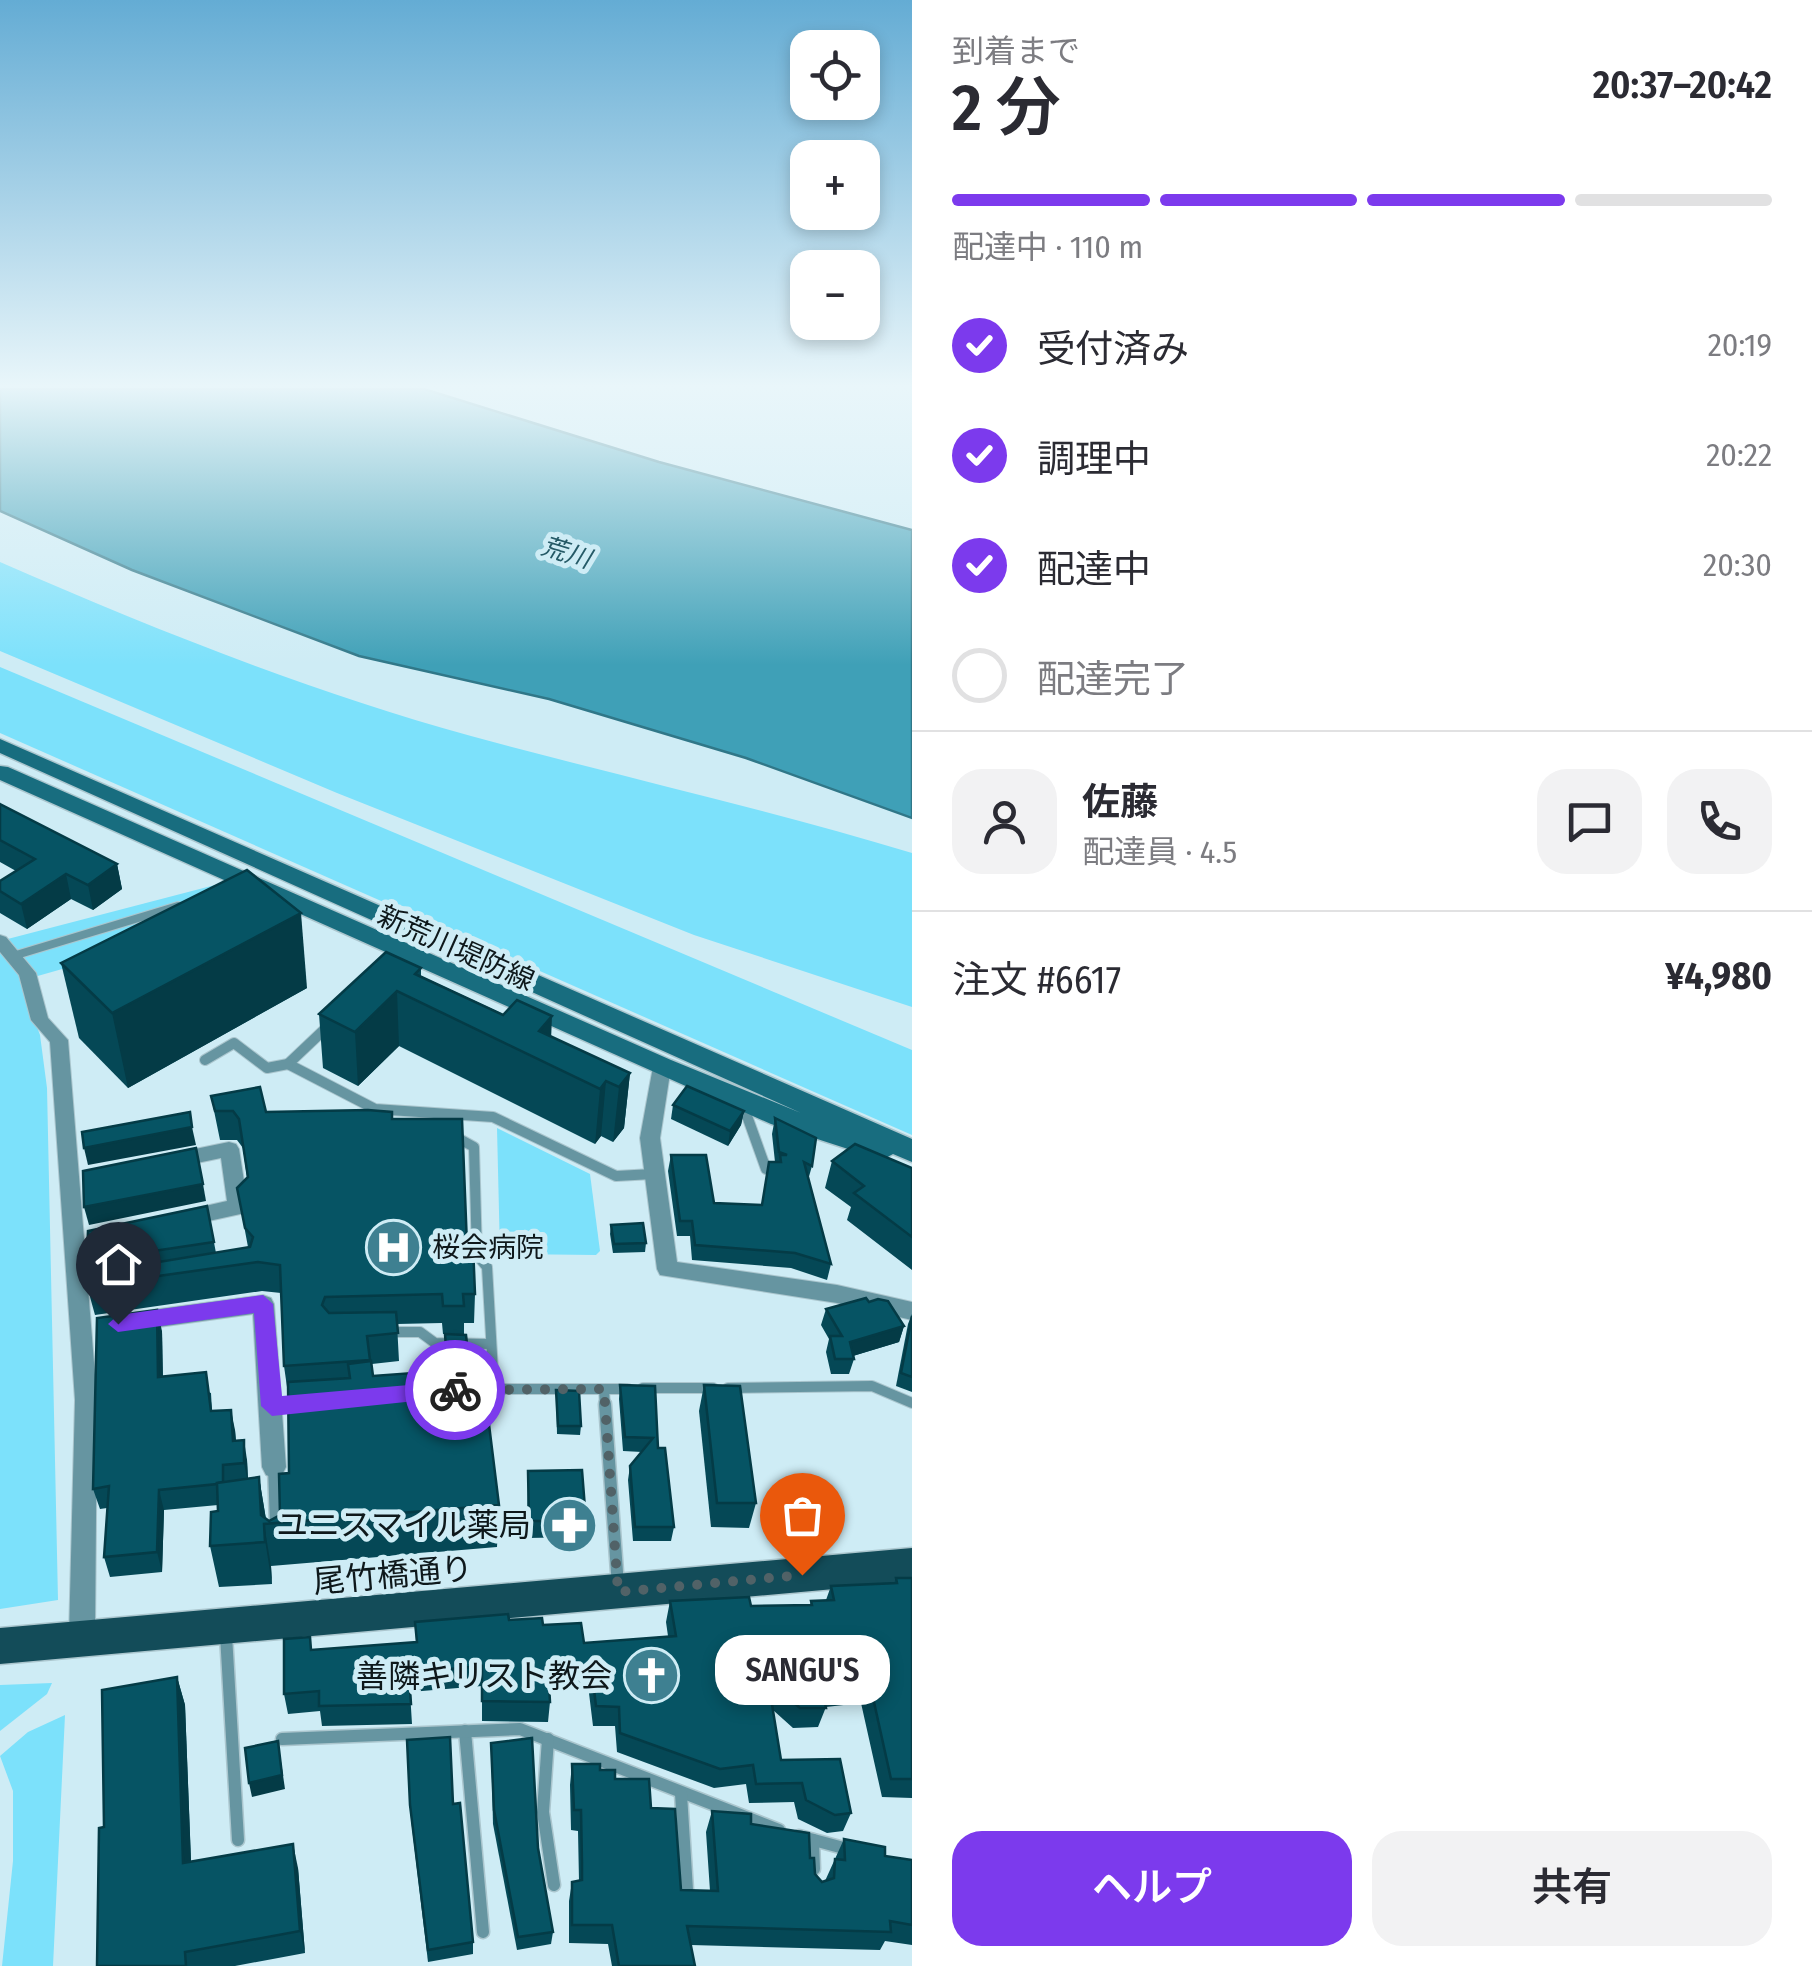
<!DOCTYPE html>
<html lang="ja">
<meta charset="utf-8">
<style>
:root{--surface:#fff;--page:#f2f2f3;--text:#2b2b33;--muted:#7c7c81;--line:#e1e1e2;--accent:#7c3aed}
body{margin:0;font-family:"Fira Sans Condensed","Noto Sans JP",sans-serif;background:var(--page);color:var(--text);height:100vh;display:flex;flex-direction:column;font-size:38px;white-space:nowrap}
*{box-sizing:border-box;margin:0}
p{font-size:32px;color:var(--muted)}
.icon{flex:none;width:55px;height:55px;fill:none;stroke:currentColor;stroke-width:2;stroke-linecap:round;stroke-linejoin:round}
.map{position:relative;flex:1;overflow:hidden}
.panel{display:flex;flex-direction:column;background:var(--surface);width:900px}
.panel>*{flex:none}
.tools{position:absolute;left:790px;top:30px;display:grid;gap:20px}
.tools a{display:grid;place-items:center;width:90px;height:90px;border-radius:20px;background:var(--surface);box-shadow:0 5px 15px #0003;font-size:50px}
.pin{position:absolute;display:grid;place-items:center;width:85px;height:85px;color:#fff;margin:-102px -42px;border-radius:50% 50% 50% 0;rotate:-45deg;box-shadow:0 0 10px #0007}
.pin .icon{rotate:45deg}
.courier{position:absolute;display:grid;place-items:center;width:100px;height:100px;margin:-50px;border:8px solid #7c3aed;border-radius:50%;background:#fff;color:#222;box-shadow:0 2px 12px #0007}
.bubble{position:absolute;height:70px;border-radius:30px;background:var(--surface);box-shadow:0 5px 15px #0003;font-size:32px;font-weight:600;line-height:70px;text-align:center}
.headline em{font-style:normal;font-weight:600}
.headline div{display:flex;flex-direction:column-reverse}
.headline{display:flex;align-items:center;justify-content:space-between;height:170px;padding:0 40px}
h1{font-size:65px;font-weight:600;line-height:75px}
.bar{display:grid;grid-template-columns:repeat(4,1fr);gap:15px 10px;align-content:center;height:120px;padding:0 40px}
.bar i{height:12px;border-radius:8px;background:var(--line)}
.bar .current{background:var(--accent)}
.bar p{grid-column:span 4}
.line{display:flex;align-items:center;gap:25px;padding:0 40px;border-top:2px solid var(--line)}
.line div{flex:1}
.round{display:grid;place-items:center;flex:none;width:105px;height:105px;border-radius:30px;background:var(--page)}
ol{padding:0 40px;list-style:none}
li{display:flex;align-items:center;gap:30px;height:110px}
li p{margin-inline-start:auto}
li .icon{padding:10px;border-radius:50%;background:var(--accent);color:#fff;stroke-width:4}
li:last-child{color:var(--muted)}
li i{width:55px;height:55px;border:5px solid var(--line);border-radius:50%}
.action{display:flex;gap:20px;margin-top:auto;padding:20px 40px}
.action a{flex:1;height:115px;border-radius:30px;background:var(--accent);color:#fff;font-size:40px;font-weight:600;line-height:115px;text-align:center}
.action a+a{background:var(--page);color:var(--text)}
main{display:flex;flex:1;min-height:0}
.map>svg:first-child{display:block}
.green{fill:#7ce1fb}
.water{fill:#3fa0b7;stroke:#307788;stroke-width:2.5}
.lines{fill:none;stroke-linecap:round;stroke-linejoin:round}
.lane-far2-casing{stroke:#abc6ce;stroke-width:10}
.lane-far1-casing{stroke:#abc6ce;stroke-width:12}
.lane-casing{stroke:#abc6ce;stroke-width:15}
.street-casing{stroke:#abc6ce;stroke-width:2}
.secondary-casing{stroke:#abc6ce;stroke-width:3}
.primary-casing{stroke:#abc6ce;stroke-width:3}
.lane-far2{stroke:#6695a1;stroke-width:8}
.lane-far1{stroke:#6695a1;stroke-width:10}
.lane{stroke:#6695a1;stroke-width:12}
.street{fill:#6695a1;fill-rule:evenodd}
.secondary{fill:#186d7f;fill-rule:evenodd}
.primary{fill:#134c59;fill-rule:evenodd}
.wall{fill:#054856}
.shaded-wall{fill:#043b46}
.building{fill:#065464;stroke:#043b46;stroke-width:2.5}
.route{fill:#7c3aed}
.done{stroke:#516267;stroke-width:10;stroke-dasharray:0 18}
.labels{text-anchor:middle;dominant-baseline:central;stroke-width:10;stroke-linejoin:round;paint-order:stroke}
.far-water-label{font-size:25px;font-style:italic;fill:#255a67;stroke:#ceecf5}
.street-label{font-size:28px;fill:#0e181b;stroke:#ceecf5}
.poi-label{font-size:28px;fill:#0e181b;stroke:#ceecf5;text-anchor:start}
.near-poi-label{font-size:32px;fill:#0e181b;stroke:#ceecf5;text-anchor:end}
.near-street-label{font-size:32px;fill:#0e181b;stroke:#ceecf5}
</style>
<main>
<div class="map">
<svg width="912" height="1966" viewBox="0 0 912 1966">
<rect width="100%" height="100%" fill="#ceecf5"/>
<g class="green">
<path d="M0,562C153,629 309,691 471,736C618,776 766,809 912,853V1007L694,935L337,793L0,651Z"/>
<polygon points="0,667 912,1050 912,1135 0,733"/>
<polygon points="215,885 270,910 20,981 40,1035 47,1088 58,1600 0,1609 0,941"/>
<polygon points="497,1128 590,1174 600,1251 596,1255 500,1254"/>
<polygon points="52,1683 47,1694 0,1731 0,1685"/>
<polygon points="65,1715 53,1966 2,1966 13,1861 13,1791 0,1756 28,1732"/>
</g>
<polygon class="water" points="0,389 424,389 659,462 912,530 912,818 746,758 549,699 359,656 132,570 0,511"/>
<g class="lines">
<defs>
<polyline id="lane-far2" points="13,956 178,906"/>
<g id="lane-far1">
<polyline points="326,1028 288,1064 375,1109 493,1117 616,1176 653,1174"/>
<polyline points="205,1060 234,1043 267,1068 288,1064"/>
<polyline points="742,1102 766,1169"/>
<polyline points="456,1137 474,1147 477,1255 487,1267 494,1389"/>
<polyline points="386,1332 420,1332 435,1343 491,1344"/>
<polyline points="643,1388 713,1388"/>
<polyline points="728,1388 872,1386 912,1403"/>
<polyline points="473,1389 628,1389"/>
<polyline points="604,1389 605,1407"/>
</g>
<g id="lane">
<polyline points="605,1404 618,1586"/>
<polyline points="274,1467 276,1525"/>
<polyline points="226,1635 238,1840"/>
<polyline points="465,1731 483,1932"/>
<polyline points="282,1739 520,1729 779,1830"/>
<polyline points="548,1739 543,1812 554,1885"/>
<polyline points="681,1794 687,1890"/>
<polyline points="799,1836 851,1850"/>
<polyline points="813,1840 814,1869"/>
</g>
<g id="street">
<polygon points="0,935 6,937 36,973 48,1018 68,1040 97,1400 95,1636 91,1645 82,1649 73,1645 69,1636 75,1400 50,1042 31,1020 19,975 0,952"/>
<polygon points="662,1060 669,1062 671,1067 660,1138 677,1262 837,1285 912,1302 912,1320 837,1303 660,1275 657,1269 640,1138 653,1067 655,1062"/>
<polygon points="229,1142 236,1144 239,1149 248,1207 245,1213 186,1226 179,1224 176,1218 179,1212 227,1201 221,1158 178,1167 171,1164 168,1159 171,1154"/>
<polygon points="263,1295 271,1298 274,1304 286,1467 282,1475 274,1478 266,1475 262,1467 253,1314 137,1330 129,1327 126,1321 129,1315 137,1312"/>
</g>
<polygon id="secondary" points="0,739 912,1139 912,1162 893,1154 882,1160 771,1124 0,780 0,766 8,767 671,1060 801,1113 0,753"/>
<polygon id="primary" points="912,1548 912,1582 0,1664 0,1628"/>
</defs>
<use href="#lane-far2" class="lane-far2-casing"/>
<use href="#lane-far1" class="lane-far1-casing"/>
<use href="#lane" class="lane-casing"/>
<use href="#street" class="street-casing"/>
<use href="#secondary" class="secondary-casing"/>
<use href="#primary" class="primary-casing"/>
<use href="#lane-far2" class="lane-far2"/>
<use href="#lane-far1" class="lane-far1"/>
<use href="#lane" class="lane"/>
<use href="#street" class="street"/>
<use href="#secondary" class="secondary"/>
<use href="#primary" class="primary"/>
</g>
<g class="wall">
<polygon points="0,804 117,864 122,889 93,910 71,899 27,929 0,913 0,881 16,871 0,862"/>
<polygon points="61,963 307,988 128,1088 79,1038"/>
<polygon points="421,968 421,976 630,1073 624,1128 613,1142 601,1136 595,1144 399,1046 358,1086 323,1068 319,1014"/>
<polygon points="211,1096 266,1112 393,1119 467,1245 475,1294 474,1323 464,1323 464,1335 443,1334 442,1323 397,1324 399,1361 372,1364 373,1376 446,1370 445,1334 469,1362 469,1369 499,1505 497,1547 271,1566 272,1584 219,1587 210,1546 218,1511 218,1505 164,1510 162,1572 110,1577 104,1557 107,1508 100,1509 93,1489 162,1331 163,1377 211,1393 212,1411 235,1430 236,1440 247,1460 248,1478 259,1477 266,1519 269,1521 280,1515 289,1473 288,1394 284,1366 281,1293 262,1291 95,1315 87,1286 90,1273 87,1261 207,1206 216,1253 248,1247 237,1188 247,1178 243,1148 237,1140 220,1140"/>
<polygon points="673,1105 744,1111 741,1125 728,1146 671,1119"/>
<polygon points="775,1118 812,1166 808,1180 831,1264 827,1280 791,1268 692,1260 690,1236 677,1236 668,1171 671,1155 714,1203 761,1205 775,1162 772,1134"/>
<polygon points="832,1161 912,1168 912,1270 847,1220 851,1207 825,1188"/>
<polygon points="611,1225 646,1243 645,1252 613,1253 610,1234"/>
<polygon points="869,1302 904,1326 899,1342 853,1356 854,1359 849,1374 831,1374 826,1352 829,1339 821,1325 826,1309"/>
<polygon points="912,1314 912,1392 896,1386 908,1324"/>
<polygon points="620,1385 658,1448 674,1527 671,1541 633,1541 628,1480 630,1466 642,1452 623,1451 619,1399"/>
<polygon points="704,1385 756,1503 749,1528 711,1527 699,1411"/>
<polygon points="556,1390 581,1426 580,1435 557,1434"/>
<polygon points="528,1471 586,1521 584,1537 527,1538"/>
<polygon points="896,1578 912,1578 912,1798 882,1797 861,1703 826,1707 818,1727 793,1728 773,1710 781,1760 851,1813 843,1831 827,1833 798,1819 794,1802 749,1803 746,1784 714,1788 617,1752 615,1726 593,1726 588,1685 549,1687 550,1702 548,1722 482,1721 482,1686 410,1692 412,1724 322,1726 320,1711 288,1714 284,1694 312,1650 416,1642 415,1622 509,1620 543,1625 584,1643 668,1636 666,1622 670,1601 751,1606 810,1605 811,1601 826,1600 831,1586 894,1583"/>
<polygon points="177,1677 185,1705 191,1862 298,1868 305,1953 235,1966 97,1966 104,1827"/>
<polygon points="407,1740 453,1804 473,1942 473,1954 428,1962 411,1819"/>
<polygon points="491,1743 538,1848 553,1932 551,1944 517,1950 493,1824"/>
<polygon points="572,1764 600,1770 615,1779 651,1808 681,1890 710,1891 706,1832 712,1811 751,1824 810,1858 815,1874 822,1882 825,1881 844,1839 885,1856 912,1860 912,1945 885,1941 880,1950 691,1945 695,1966 612,1966 608,1944 569,1943 569,1901 572,1882 579,1881 578,1831 571,1830 570,1785"/>
</g>
<g class="shaded-wall">
<polygon points="117,864 122,889 93,910 88,885"/>
<polygon points="66,874 71,899 27,929 21,904"/>
<polygon points="301,913 307,988 128,1088 112,1013"/>
<polygon points="397,991 399,1046 358,1086 355,1032"/>
<polygon points="552,1016 550,1065 539,1031"/>
<polygon points="630,1073 624,1128 613,1142 619,1087"/>
<polygon points="606,1081 601,1136 595,1144 600,1089"/>
<polygon points="744,1111 741,1125 728,1146 730,1131"/>
<polygon points="192,1127 196,1145 88,1165 84,1148"/>
<polygon points="203,1184 206,1201 89,1225 84,1207"/>
<polygon points="157,1310 162,1331 163,1398 158,1377"/>
<polygon points="904,1326 899,1342 846,1358 850,1342"/>
<polygon points="231,1410 235,1430 237,1461 233,1441"/>
<polygon points="244,1440 247,1460 248,1483 244,1463"/>
<polygon points="259,1477 266,1520 264,1524 271,1566 272,1584 261,1515"/>
<polygon points="159,1490 164,1510 162,1572 157,1552"/>
<polygon points="177,1677 185,1705 192,1887 183,1863"/>
<polygon points="278,1741 285,1789 252,1797 249,1783"/>
<polygon points="293,1844 298,1868 305,1953 300,1931"/>
</g>
<g class="building">
<polygon points="0,804 117,864 88,885 66,874 21,904 0,891 0,881 35,859 0,840"/>
<polygon points="247,870 301,913 112,1013 61,963"/>
<polygon points="386,952 421,968 415,974 503,1015 517,1000 552,1016 539,1031 630,1073 619,1087 606,1081 600,1089 397,991 355,1032 319,1014"/>
<polygon points="687,1086 744,1111 730,1131 673,1105"/>
<polygon points="260,1087 266,1112 368,1110 392,1112 392,1119 462,1119 467,1245 473,1245 475,1294 463,1294 464,1306 443,1306 442,1294 325,1297 322,1305 329,1313 396,1312 398,1333 367,1336 370,1360 284,1366 280,1265 258,1262 87,1286 86,1274 250,1247 253,1237 245,1228 237,1188 248,1177 239,1119 233,1111 215,1111 211,1096"/>
<polygon points="190,1112 192,1127 84,1148 82,1132"/>
<polygon points="775,1118 816,1138 812,1166 804,1162 831,1264 795,1253 695,1245 692,1221 680,1221 671,1155 706,1155 714,1203 762,1205 769,1162 781,1162 780,1155 787,1155 779,1152"/>
<polygon points="855,1144 912,1168 912,1237 854,1193 864,1186 832,1161"/>
<polygon points="196,1148 203,1184 84,1207 83,1171"/>
<polygon points="207,1206 214,1242 87,1261 88,1231"/>
<polygon points="643,1223 646,1243 614,1244 611,1225"/>
<polygon points="866,1298 869,1302 878,1299 888,1301 904,1326 850,1342 854,1359 835,1359 830,1336 842,1336 826,1309"/>
<polygon points="157,1310 158,1377 206,1372 211,1411 231,1410 233,1441 244,1440 244,1463 223,1465 223,1482 217,1483 217,1484 159,1490 157,1552 104,1557 109,1486 93,1489 97,1318"/>
<polygon points="912,1316 912,1377 901,1373"/>
<polygon points="445,1334 466,1335 469,1362 447,1363"/>
<polygon points="371,1361 373,1376 482,1368 499,1505 264,1524 265,1542 210,1546 211,1512 218,1511 217,1483 259,1477 261,1515 269,1521 280,1515 279,1474 289,1473 288,1382 350,1378 348,1364"/>
<polygon points="620,1385 655,1386 658,1448 665,1448 674,1527 635,1527 630,1466 653,1438 625,1437"/>
<polygon points="704,1385 740,1386 756,1503 717,1503"/>
<polygon points="556,1390 579,1391 581,1426 558,1426"/>
<polygon points="582,1470 586,1521 529,1521 528,1471"/>
<polygon points="896,1578 912,1578 912,1779 891,1779 870,1684 822,1688 826,1708 800,1708 768,1680 781,1760 840,1759 851,1813 835,1815 806,1800 802,1783 756,1784 753,1765 720,1769 620,1733 619,1707 596,1706 591,1665 548,1668 550,1702 482,1701 482,1666 409,1673 411,1704 319,1706 319,1691 284,1694 284,1639 310,1637 311,1650 417,1642 415,1622 508,1614 509,1620 542,1618 543,1625 581,1623 584,1643 676,1636 670,1601 749,1597 751,1606 812,1605 811,1601 834,1600 831,1586 897,1583"/>
<polygon points="177,1677 183,1863 293,1844 300,1931 185,1952 186,1966 97,1966 99,1828 104,1827 102,1690"/>
<polygon points="450,1737 453,1804 460,1803 473,1942 428,1950 410,1805 407,1740"/>
<polygon points="532,1738 538,1848 553,1932 518,1937 494,1810 491,1743"/>
<polygon points="278,1741 282,1775 249,1783 245,1748"/>
<polygon points="572,1764 600,1764 600,1770 615,1770 615,1779 649,1779 651,1808 675,1809 681,1890 718,1891 712,1811 751,1814 751,1824 809,1833 810,1858 814,1858 815,1874 822,1882 834,1878 835,1859 845,1860 844,1839 885,1847 885,1856 912,1860 912,1925 890,1921 891,1932 687,1926 695,1966 619,1966 612,1925 572,1925 572,1882 582,1880 582,1863 581,1810 574,1810"/>
</g>
<linearGradient id="sky" x2="0" y2="1"><stop stop-color="#64acd4"/><stop offset="0.58" stop-color="#e9f6fa"/><stop offset="1" stop-color="#e9f6fa" stop-opacity="0"/></linearGradient>
<rect width="912" height="665" fill="url(#sky)"/>
<polygon class="route" points="263,1295 273,1304 282,1396 455,1381 466,1390 463,1396 272,1416 261,1406 254,1313 118,1332 108,1324 118,1315"/>
<g class="lines">
<polyline class="done" points="455,1390 604,1389 618,1592 802,1575"/>
</g>
<defs>
<symbol id="hospital-disc" viewBox="-11 -11 22 22"><circle r="9.5" fill="#3e8091" stroke="#ceecf5"/><path d="M-5-5h3v3.5h4V-5h3V5h-3V1.5h-4V5h-3Z" fill="#fff"/></symbol>
<symbol id="pharmacy-disc" viewBox="-11 -11 22 22"><circle r="9.5" fill="#3e8091" stroke="#ceecf5"/><path d="M-2-6h4v4h4v4h-4v4h-4v-4h-4v-4h4Z" fill="#fff"/></symbol>
<symbol id="church-disc" viewBox="-11 -11 22 22"><circle r="9.5" fill="#3e8091" stroke="#ceecf5"/><path d="M-1.2-6h2.4v3.5h3.3v2.4h-3.3V6h-2.4V-.1h-3.3v-2.4h3.3Z" fill="#fff"/></symbol>
</defs>
<g fill-rule="evenodd">
<use href="#hospital-disc" x="362" y="1216" width="63" height="63"/>
<use href="#pharmacy-disc" x="538" y="1494" width="63" height="63"/>
<use href="#church-disc" x="620" y="1644" width="63" height="63"/>
</g>
<g class="labels">
<g class="far-water-label">
<text transform="translate(566 553) rotate(17)">荒川</text>
</g>
<g class="street-label">
<text transform="translate(456 948) rotate(24)">新荒川堤防線</text>
</g>
<g class="poi-label">
<text x="432" y="1247">桜会病院</text>
</g>
<g class="near-poi-label">
<text x="531" y="1525">ユニスマイル薬局</text>
<text x="612" y="1676">善隣キリスト教会</text>
</g>
<g class="near-street-label">
<text transform="translate(393 1575) rotate(-5)">尾竹橋通り</text>
</g>
</g>
</svg>
<div class="tools">
<a><svg class="icon" aria-label="locate" viewBox="0 0 24 24"><circle cx="12" cy="12" r="6"/><path d="M12 2v4M12 18v4M2 12h4M18 12h4"/></svg></a>
<a>+</a>
<a>−</a>
</div>
<div class="pin" style="left:802px;top:1575px;background:#ea580c"><svg class="icon" aria-label="bag" viewBox="0 0 24 24"><path d="M5 8h14l-1 12H6zM9 8a3 3 0 0 1 6 0"/></svg></div>
<div class="pin" style="left:118px;top:1324px;background:#1f2937"><svg class="icon" aria-label="home" viewBox="0 0 24 24"><path d="M3 11l9-7 9 7M6 9v11h12V9"/></svg></div>
<div class="courier" style="left:455px;top:1390px"><svg class="icon" aria-label="bike" viewBox="0 0 24 24"><circle cx="6" cy="16" r="4"/><circle cx="18" cy="16" r="4"/><path d="M6 16l4-8h5l3 8M10 8l3 8H6M13 5h3"/></svg></div>
<div class="bubble" style="left:715px;top:1635px;width:175px">SANGU'S</div>
</div>
<section class="panel">
<div class="headline"><div><h1>2 分</h1><p>到着まで</p></div><em>20:37–20:42</em></div>
<div class="bar"><i class="current"></i><i class="current"></i><i class="current"></i><i></i><p>配達中 · 110 m</p></div>
<ol>
<li><svg class="icon" aria-label="check" viewBox="0 0 24 24"><path d="M5 12l5 5 9-10"/></svg>受付済み<p>20:19</p></li>
<li><svg class="icon" aria-label="check" viewBox="0 0 24 24"><path d="M5 12l5 5 9-10"/></svg>調理中<p>20:22</p></li>
<li><svg class="icon" aria-label="check" viewBox="0 0 24 24"><path d="M5 12l5 5 9-10"/></svg>配達中<p>20:30</p></li>
<li><i></i>配達完了</li>
</ol>
<div class="line" style="height:180px"><a class="round"><svg class="icon" aria-label="person" viewBox="0 0 24 24"><circle cx="12" cy="8" r="4"/><path d="M4 21q1-7 8-7t8 7"/></svg></a><div><b>佐藤</b><p>配達員 · 4.5</p></div><a class="round"><svg class="icon" aria-label="chat" viewBox="0 0 24 24"><path d="M4 5h16v11H9l-5 4z"/></svg></a><a class="round"><svg class="icon" aria-label="phone" viewBox="0 0 24 24"><path d="M5 4h4l2 5-3 2q2 4 5 5l2-3 5 2v4C11 20 4 13 5 4z"/></svg></a></div>
<div class="line" style="height:130px"><div>注文 #6617</div><b>¥4,980</b></div>
<div class="action"><a>ヘルプ</a><a>共有</a></div>
</section>
</main>
